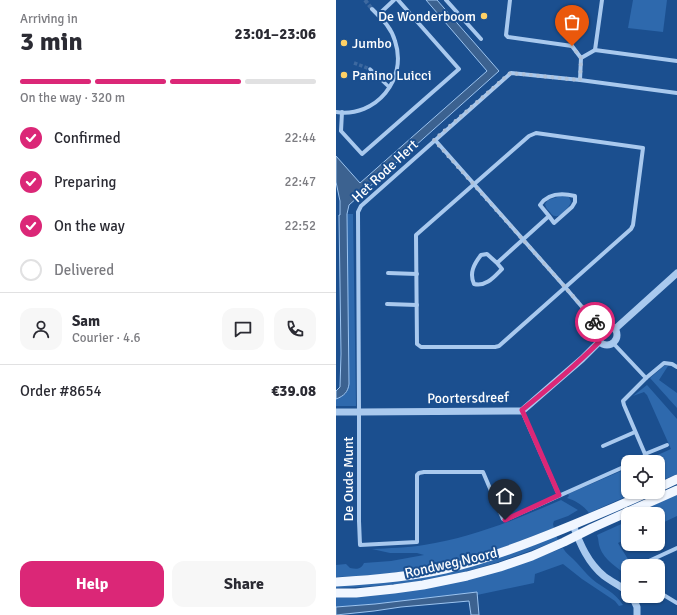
<!DOCTYPE html>
<meta charset="utf-8">
<style>
:root{--surface:#fff;--page:#f7f7f7;--text:#2b2b33;--muted:#7c7c81;--line:#e1e1e2;--accent:#db2777}
body{margin:0;font-family:Signika,sans-serif;background:var(--page);color:var(--text);height:100vh;display:flex;flex-direction:column;font-size:15px;white-space:nowrap}
*{box-sizing:border-box;margin:0}
p{font-size:13px;color:var(--muted)}
.icon{flex:none;width:22px;height:22px;fill:none;stroke:currentColor;stroke-width:2;stroke-linecap:round;stroke-linejoin:round}
.map{position:relative;flex:1;overflow:hidden}
.panel{display:flex;flex-direction:column;background:var(--surface);width:336px}
.panel>*{flex:none}
.controls{position:absolute;left:285px;top:455px;display:grid;gap:8px}
.controls a{display:grid;place-items:center;width:44px;height:44px;border-radius:8px;background:var(--surface);box-shadow:0 1px 3px #0004;font-size:20px}
.pin{position:absolute;display:grid;place-items:center;width:34px;height:34px;color:#fff;margin:-41px -17px;border-radius:50% 50% 50% 0;rotate:-45deg;box-shadow:0 0 4px #0007}
.pin .icon{rotate:45deg}
.courier{position:absolute;display:grid;place-items:center;width:40px;height:40px;margin:-20px;border:3px solid #db2777;border-radius:50%;background:#fff;color:#222;box-shadow:0 1px 5px #0007}
.head em{font-style:normal;font-weight:800}
.head div{display:flex;flex-direction:column-reverse}
.head{display:flex;align-items:center;justify-content:space-between;height:68px;padding:0 20px}
h1{font-size:26px;font-weight:800;line-height:30px}
.bar{display:grid;grid-template-columns:repeat(4,1fr);gap:6px 4px;align-content:center;height:48px;padding:0 20px}
.bar i{height:5px;border-radius:3px;background:var(--line)}
.bar .active{background:var(--accent)}
.bar p{grid-column:span 4}
.line{display:flex;align-items:center;gap:10px;padding:0 20px;border-top:1px solid var(--line)}
.line div{flex:1}
.round{display:grid;place-items:center;flex:none;width:42px;height:42px;border-radius:12px;background:var(--page)}
ol{padding:0 20px;list-style:none}
li{display:flex;align-items:center;gap:12px;height:44px}
li p{margin-inline-start:auto}
li .icon{padding:4px;border-radius:50%;background:var(--accent);color:#fff;stroke-width:4}
li:last-child{color:var(--muted)}
li i{width:22px;height:22px;border:2px solid var(--line);border-radius:50%}
.button{display:flex;gap:8px;margin-top:auto;padding:8px 20px}
.button a{flex:1;height:46px;border-radius:12px;background:var(--accent);color:#fff;font-size:16px;font-weight:800;line-height:46px;text-align:center}
.button a+a{background:var(--page);color:var(--text)}
main{display:flex;flex:1;min-height:0}
.map>svg:first-child{display:block}
.green{fill:#2e69ad}
.water{fill:#3c6290;stroke:#9cc4f0}
.lines{fill:none;stroke-linecap:round;stroke-linejoin:round}
.pedestrian-tunnel{stroke:#3d69a0;stroke-width:3.5;stroke-dasharray:3.5 2;stroke-linecap:butt}
.minor-tunnel{stroke:#3d69a0;stroke-width:4;stroke-dasharray:4 2;stroke-linecap:butt}
.pedestrian{stroke:#a9c9ee;stroke-width:3.5}
.minor{stroke:#a9c9ee;stroke-width:4}
.tertiary{stroke:#a9c9ee;stroke-width:7}
.primary{stroke:#f0f6ff;stroke-width:9}
.done{stroke:#afc1d8;stroke-width:4;stroke-dasharray:0 7.2}
.route{stroke:#db2777;stroke-width:5}
.poi-dot{fill:#ffd166;stroke:#1b4f8f;stroke-width:1.5}
.labels{text-anchor:middle;dominant-baseline:central;stroke-width:4;stroke-linejoin:round;paint-order:stroke}
.poi-label{font-size:14px;fill:#fff;stroke:#1b4f8f;text-anchor:start}
.street-label{font-size:14px;fill:#fff;stroke:#1b4f8f}
</style>
<main>
<section class="panel">
<div class="head"><div><h1>3 min</h1><p>Arriving in</p></div><em>23:01–23:06</em></div>
<div class="bar"><i class="active"></i><i class="active"></i><i class="active"></i><i></i><p>On the way · 320 m</p></div>
<ol>
<li><svg class="icon" aria-label="check" viewBox="0 0 24 24"><path d="M5 12l5 5 9-10"/></svg>Confirmed<p>22:44</p></li>
<li><svg class="icon" aria-label="check" viewBox="0 0 24 24"><path d="M5 12l5 5 9-10"/></svg>Preparing<p>22:47</p></li>
<li><svg class="icon" aria-label="check" viewBox="0 0 24 24"><path d="M5 12l5 5 9-10"/></svg>On the way<p>22:52</p></li>
<li><i></i>Delivered</li>
</ol>
<div class="line" style="height:72px"><a class="round"><svg class="icon" aria-label="person" viewBox="0 0 24 24"><circle cx="12" cy="8" r="4"/><path d="M4 21q1-7 8-7t8 7"/></svg></a><div><b>Sam</b><p>Courier · 4.6</p></div><a class="round"><svg class="icon" aria-label="chat" viewBox="0 0 24 24"><path d="M4 5h16v11H9l-5 4z"/></svg></a><a class="round"><svg class="icon" aria-label="phone" viewBox="0 0 24 24"><path d="M5 4h4l2 5-3 2q2 4 5 5l2-3 5 2v4C11 20 4 13 5 4z"/></svg></a></div>
<div class="line" style="height:52px"><div>Order #8654</div><b>€39.08</b></div>
<div class="button"><a>Help</a><a>Share</a></div>
</section>
<div class="map">
<svg width="341" height="615" viewBox="0 0 341 615">
<rect width="100%" height="100%" fill="#1b4f8f"/>
<g class="green">
<polygon points="297,0 331,0 327,32 292,28"/>
<path d="M225,196L233,197L235,202C233,207 225,218 219,216C217,216 215,214 214,212C211,209 210,208 209,204L212,200Z"/>
<path d="M11,214H17L20,406H0V399C8,396 11,392 13,384Z"/>
<polygon points="328,366 332,366 323,380 341,393 341,408 314,378"/>
<polygon points="311,385 341,419 341,460 335,462 341,460 341,474 322,482 322,462 306,462 335,449 311,395 308,392 297,396"/>
<path d="M292,468V492H300L253,513C247,505 240,501 231,498L233,496L232,494Z"/>
<polygon points="341,494 341,516 322,525 322,514 304,514 303,513 324,502"/>
<path d="M225,500L242,510L232,516L218,521L217,524L218,528L147,555L113,564L79,570L41,575L0,577V565L10,564L14,568C20,569 25,570 28,563L55,561L88,555L81,553H54L36,549C53,548 71,548 88,545C136,538 181,519 225,500Z"/>
<path d="M292,521V538L282,543L295,564L300,565V566H292V576C282,568 268,560 264,548C262,544 263,539 261,535Z"/>
<path d="M220,535L222,540C180,557 136,572 91,580C61,585 31,587 0,588V584L66,578Z"/>
<path d="M227,548C230,554 236,557 241,563C246,568 250,574 256,579C268,589 278,591 287,605L283,606L279,601L246,579L227,564L199,574L198,583L141,595V592L39,604L0,607V596L16,595L200,558Z"/>
</g>
<g class="water">
<path d="M90,0H101L163,71L13,205L11,214L13,384C12,392 8,396 0,399V391L4,387L5,354L3,215H4V201L0,182V156L24,183L151,71Z"/>
<polygon points="141,592 143,615 135,615 133,601 65,607 38,611 0,615 0,607 39,604"/>
</g>
<g class="lines">
<polyline class="pedestrian-tunnel" points="18,63 34,69"/>
<polyline class="minor-tunnel" points="29,0 36,9"/>
<polyline class="pedestrian" points="34,69 53,87"/>
<g class="minor">
<polyline points="110,0 145,39"/>
<polyline points="174,0 170,35 172,37 236,46 245,58 244,80"/>
<polyline points="42,15 58,0"/>
<polyline points="259,50 266,0"/>
<polyline points="245,58 259,50 341,61"/>
<path d="M0,112C40,118 72,79 59,41C55,27 46,19 36,9"/>
<polyline points="6,112 5,131 26,154 123,69 62,0"/>
<polygon points="200,133 307,148 297,225 295,229 163,346 159,347 85,347 81,344 80,235 193,136"/>
<polyline points="99,140 229,287 264,328"/>
<path d="M161,263L166,269C158,277 150,287 138,284C133,273 138,264 145,255L151,254L161,263L213,216L204,205C212,193 226,193 239,196V202L236,207L218,223L213,216"/>
<polyline points="52,273 81,274"/>
<polyline points="51,304 81,305"/>
<polyline points="277,343 310,378"/>
<polyline points="186,411 223,495"/>
<polyline points="267,446 299,432"/>
<polyline points="309,454 331,445"/>
<polyline points="298,462 308,458 309,454 288,405 287,401 310,378 328,363 336,364 341,367"/>
<polyline points="292,465 169,520 167,519 147,472 88,472 83,473 81,475 81,542 24,545 23,521 23,412 22,212 25,206 175,73 244,80 341,93"/>
<polyline points="302,566 341,548"/>
<polyline points="322,589 326,594 341,603"/>
</g>
<g class="tertiary">
<circle cx="271" cy="335" r="10"/>
<polyline points="279,329 341,273"/>
<polyline points="0,412 23,412 186,411 217,384 246,359 263,342"/>
<path d="M237,525C244,544 252,563 268,576C276,582 285,586 292,592"/>
<polyline points="296,596 301,607 301,615"/>
</g>
<g class="primary">
<polyline points="322,488 341,479"/>
<path d="M0,582C36,580 73,577 109,569C149,560 188,545 227,529C256,517 285,505 313,492"/>
<polyline points="0,593 20,593 58,589 87,585 131,576 164,567 196,556 228,542 256,528 341,490"/>
</g>
</g>
<g class="lines">
<polyline class="done" points="236,46 245,58 244,80 174,73 98,140 229,287 259,322"/>
<path class="route" d="M169,520L223,495L186,410C212,389 239,366 263,342C260,337 260,332 264,328L259,322"/>
</g>
<g class="poi-dot">
<circle cx="148" cy="16" r="4"/>
<circle cx="8" cy="43" r="4"/>
<circle cx="8" cy="75" r="4"/>
</g>
<g class="labels">
<g class="poi-label">
<text x="140" y="16" text-anchor="end">De Wonderboom</text>
<text x="16" y="43">Jumbo</text>
<text x="16" y="75">Panino Luicci</text>
</g>
<g class="street-label">
<text transform="translate(49 171) rotate(-43)">Het Rode Hert</text>
<text transform="translate(132 398) rotate(-1)">Poortersdreef</text>
<text transform="translate(12 479) rotate(-90)">De Oude Munt</text>
<text transform="translate(115 563) rotate(-13)">Rondweg Noord</text>
</g>
</g>
</svg>
<div class="controls">
<a><svg class="icon" aria-label="locate" viewBox="0 0 24 24"><circle cx="12" cy="12" r="6"/><path d="M12 2v4M12 18v4M2 12h4M18 12h4"/></svg></a>
<a>+</a>
<a>−</a>
</div>
<div class="pin" style="left:236px;top:46px;background:#ea580c"><svg class="icon" aria-label="bag" viewBox="0 0 24 24"><path d="M5 8h14l-1 12H6zM9 8a3 3 0 0 1 6 0"/></svg></div>
<div class="pin" style="left:169px;top:520px;background:#1f2937"><svg class="icon" aria-label="home" viewBox="0 0 24 24"><path d="M3 11l9-7 9 7M6 9v11h12V9"/></svg></div>
<div class="courier" style="left:259px;top:322px"><svg class="icon" aria-label="bike" viewBox="0 0 24 24"><circle cx="6" cy="16" r="4"/><circle cx="18" cy="16" r="4"/><path d="M6 16l4-8h5l3 8M10 8l3 8H6M13 5h3"/></svg></div>
</div>
</main>
